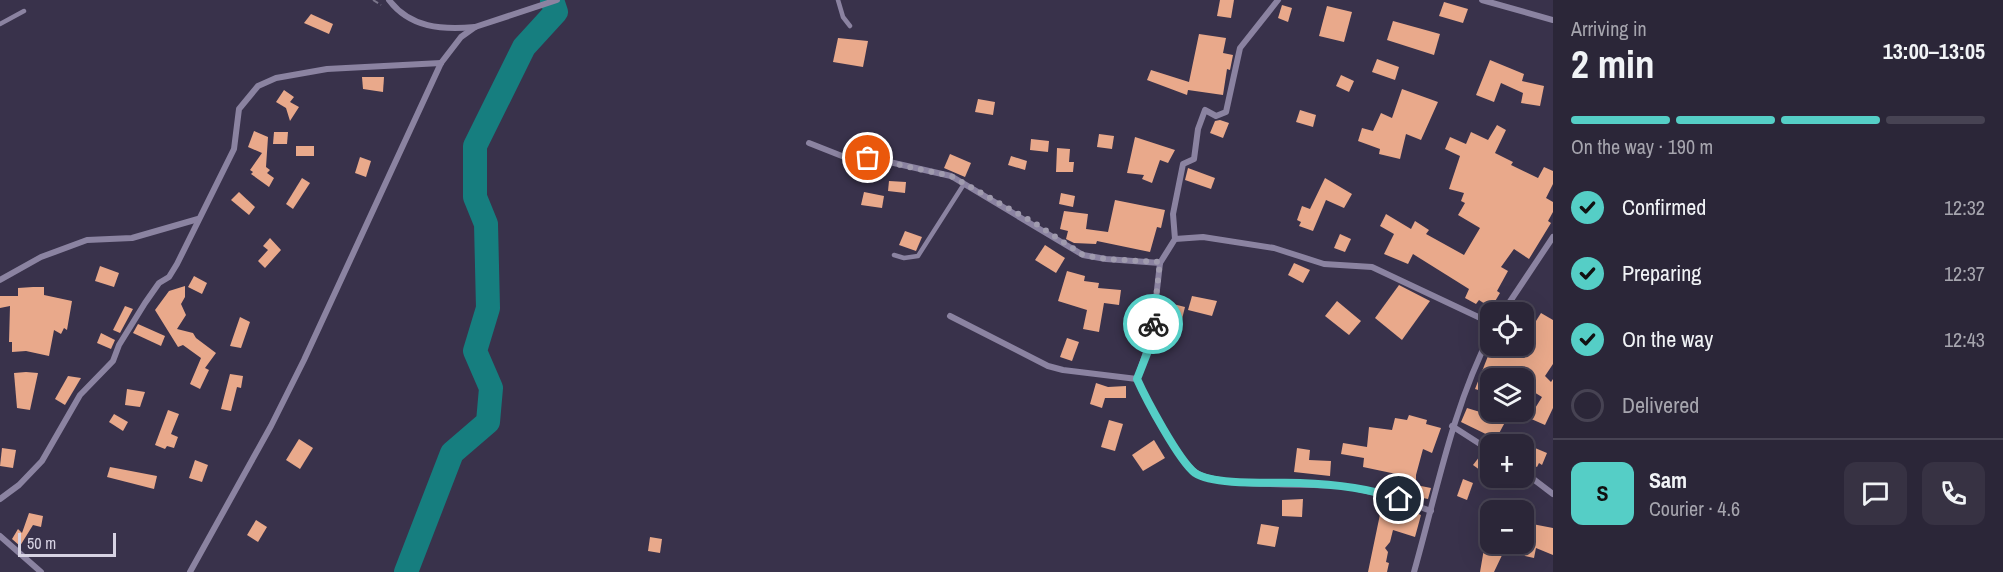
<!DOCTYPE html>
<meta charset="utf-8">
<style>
:root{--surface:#2b2638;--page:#373243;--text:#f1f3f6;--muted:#a6a5ae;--line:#474353;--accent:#55cec6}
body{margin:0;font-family:"Archivo Narrow",sans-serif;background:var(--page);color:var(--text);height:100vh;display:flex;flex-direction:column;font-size:22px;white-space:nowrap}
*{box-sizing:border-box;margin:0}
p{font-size:20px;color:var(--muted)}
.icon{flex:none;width:33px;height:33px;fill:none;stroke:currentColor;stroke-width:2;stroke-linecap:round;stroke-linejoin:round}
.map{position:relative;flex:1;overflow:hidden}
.details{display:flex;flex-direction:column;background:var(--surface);width:450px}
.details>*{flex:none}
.controls{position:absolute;left:1480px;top:302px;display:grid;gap:12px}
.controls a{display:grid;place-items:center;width:54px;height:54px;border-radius:12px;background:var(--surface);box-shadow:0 6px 24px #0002,0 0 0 2px var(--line);font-size:30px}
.scale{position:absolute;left:18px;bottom:15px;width:98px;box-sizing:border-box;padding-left:6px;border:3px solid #d7d3e3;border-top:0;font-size:16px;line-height:21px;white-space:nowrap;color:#d7d3e3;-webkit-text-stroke:4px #39324b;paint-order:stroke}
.pin{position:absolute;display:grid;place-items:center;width:51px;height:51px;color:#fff;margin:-26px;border:3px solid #fff;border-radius:50%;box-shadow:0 2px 6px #0007}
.courier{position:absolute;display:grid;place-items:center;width:60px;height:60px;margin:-30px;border:4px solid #55cec6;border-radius:50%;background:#fff;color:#222;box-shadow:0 2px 8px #0007}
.overview em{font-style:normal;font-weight:800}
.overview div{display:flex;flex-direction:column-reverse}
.overview{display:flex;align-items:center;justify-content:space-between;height:102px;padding:0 18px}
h1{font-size:39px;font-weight:800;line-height:45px}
.bar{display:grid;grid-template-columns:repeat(4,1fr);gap:9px 6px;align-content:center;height:72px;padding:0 18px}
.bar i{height:8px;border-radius:4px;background:var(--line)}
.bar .on{background:var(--accent)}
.bar p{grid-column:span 4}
.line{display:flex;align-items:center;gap:15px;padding:0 18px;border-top:2px solid var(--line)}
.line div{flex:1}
.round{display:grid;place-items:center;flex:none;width:63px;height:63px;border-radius:12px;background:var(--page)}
ol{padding:0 18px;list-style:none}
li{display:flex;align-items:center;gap:18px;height:66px}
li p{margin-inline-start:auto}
li .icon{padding:6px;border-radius:50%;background:var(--accent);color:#111;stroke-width:4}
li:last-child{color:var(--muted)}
li i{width:33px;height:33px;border:3px solid var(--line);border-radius:50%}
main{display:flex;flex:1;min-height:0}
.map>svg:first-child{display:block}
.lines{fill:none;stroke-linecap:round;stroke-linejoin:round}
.river{stroke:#167e7f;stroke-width:24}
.building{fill:#e9a98b}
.path{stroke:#7a758a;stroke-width:2;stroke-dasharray:6 3;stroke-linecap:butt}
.service{stroke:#8b83a1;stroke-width:4.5}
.minor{stroke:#8b83a1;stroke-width:6}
.done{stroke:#a09bae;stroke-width:6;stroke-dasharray:0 10.8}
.route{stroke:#55cec6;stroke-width:8}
</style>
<main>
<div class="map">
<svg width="1553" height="572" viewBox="0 0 1553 572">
<rect width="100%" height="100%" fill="#39324b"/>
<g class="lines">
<polyline class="river" points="406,572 452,453 488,422 491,388 475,351 488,308 486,224 475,197 475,146 524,47 556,12 552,0"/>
</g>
<g class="building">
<polygon points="1220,0 1234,0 1231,18 1217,16"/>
<polygon points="1444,2 1468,9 1463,23 1439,16"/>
<polygon points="1282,5 1292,8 1288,22 1278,18"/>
<polygon points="1327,6 1352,12 1344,42 1319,36"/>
<polygon points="311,14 333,24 329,34 304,23"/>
<polygon points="1393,21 1440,34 1434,55 1387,40"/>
<polygon points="1199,34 1226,38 1223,53 1233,55 1230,70 1227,69 1223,95 1188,90 1187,95 1147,80 1151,70 1189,82"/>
<polygon points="838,38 868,41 863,67 833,62"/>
<polygon points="1377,59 1399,67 1395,80 1372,72"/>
<polygon points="1490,60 1524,74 1522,81 1544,86 1540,106 1521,103 1523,93 1501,83 1494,102 1476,95"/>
<polygon points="1341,75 1354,81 1349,92 1336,86"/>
<polygon points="362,77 384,77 383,92 363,89"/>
<polygon points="1402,89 1438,102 1421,140 1406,134 1400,159 1379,154 1380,149 1358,141 1362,128 1373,131 1381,113 1392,118"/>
<polygon points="284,90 294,97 290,102 299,107 290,121 286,108 276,102"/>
<polygon points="978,99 995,102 993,115 975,112"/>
<polygon points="1300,110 1316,115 1313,127 1296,122"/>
<polygon points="1220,120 1229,123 1223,138 1210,133 1215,121"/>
<polygon points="1497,125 1506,130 1495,153 1513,162 1511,165 1538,178 1544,167 1553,171 1553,184 1546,198 1553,202 1553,212 1548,221 1551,223 1529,259 1514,249 1501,267 1508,271 1497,291 1500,293 1491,308 1479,300 1476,304 1465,298 1469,289 1413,254 1408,264 1384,254 1394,234 1380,226 1386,214 1411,229 1415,221 1429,230 1426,234 1464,255 1480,228 1458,215 1465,203 1461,201 1464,193 1449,189 1460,156 1445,149 1450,137 1466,144 1471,132 1488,140"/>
<polygon points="254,131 268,137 266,167 270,170 267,173 274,178 269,187 251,174 253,172 250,170 262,153 248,147"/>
<polygon points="274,132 288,132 287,144 273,144"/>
<polygon points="1099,134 1114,136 1112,149 1097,147"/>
<polygon points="1135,137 1175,150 1168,163 1160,160 1152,183 1142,179 1144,175 1127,173"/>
<polygon points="1031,139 1049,141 1048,152 1030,150"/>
<rect x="296" y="146" width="18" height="10"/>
<polygon points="1057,148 1070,149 1069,162 1074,162 1073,172 1056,172"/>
<polygon points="950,154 971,163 965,177 944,168"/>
<polygon points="1011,156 1027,161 1025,170 1008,165"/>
<polygon points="360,157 371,161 366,177 355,173"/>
<polygon points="1188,168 1215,178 1211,189 1185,180"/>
<polygon points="302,178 310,183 293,209 286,204"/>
<polygon points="1325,178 1352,194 1344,208 1326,200 1313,231 1299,226 1301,222 1297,220 1302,206 1310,209"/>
<polygon points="889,181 906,182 905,193 888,191"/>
<polygon points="239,192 255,207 249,215 231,200"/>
<polygon points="864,192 884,196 882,208 861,205"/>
<polygon points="1061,193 1075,196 1073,207 1059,204"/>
<polygon points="1115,200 1165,210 1161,228 1157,227 1150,252 1097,241 1096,244 1074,243 1066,239 1068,231 1060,229 1064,211 1088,214 1086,229 1108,232"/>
<polygon points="905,231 922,237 916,251 899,245"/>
<polygon points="1340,234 1351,239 1345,252 1334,248"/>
<polygon points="270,238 281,250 265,268 258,261 268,250 263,246"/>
<polygon points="1045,245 1065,258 1056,273 1035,260"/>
<polygon points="1294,263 1310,270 1303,283 1288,275"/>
<polygon points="100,266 119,273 114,287 95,281"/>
<polygon points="1067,271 1085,276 1084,281 1099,283 1098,288 1121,290 1119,305 1104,303 1099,332 1083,329 1087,310 1058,301"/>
<polygon points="194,276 207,283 202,294 188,287"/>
<polygon points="1399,285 1430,301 1402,340 1375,318"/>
<polygon points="185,286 185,297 181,304 186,315 177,329 193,333 196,338 216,353 205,368 209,370 200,389 190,384 201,358 183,345 178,347 155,310 169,291"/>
<polygon points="33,287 44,287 44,295 72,301 67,330 64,328 61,334 54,330 49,356 26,351 12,352 12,342 9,342 10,306 0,308 0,296 18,296 18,288"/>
<polygon points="1192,296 1217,301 1212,316 1188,310"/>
<polygon points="1161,301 1185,307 1182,319 1160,314"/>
<polygon points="1337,301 1361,321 1349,335 1325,316"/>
<polygon points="125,306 133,309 120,333 113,330"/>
<polygon points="1541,313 1553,320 1553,364 1545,376 1551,382 1553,379 1553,408 1545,425 1529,418 1542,397 1524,386 1524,378 1491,378 1491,411 1511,411 1496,439 1461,422 1467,408 1480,412 1491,394 1475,389 1488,356 1493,358 1502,345 1524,345 1524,324 1531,329"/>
<polygon points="240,317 250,322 241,348 230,346"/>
<polygon points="138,324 165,336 161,346 133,333"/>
<polygon points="101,333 115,340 111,349 97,343"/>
<polygon points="1067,338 1079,342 1072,361 1060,357"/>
<polygon points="26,372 38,373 30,410 17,408 14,373"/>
<polygon points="230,374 243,376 241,388 237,387 231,411 221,409"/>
<polygon points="68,376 81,378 65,405 55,399"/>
<polygon points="1096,383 1108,387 1126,386 1126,398 1105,398 1102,408 1090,404"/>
<polygon points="127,389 145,392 140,407 125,405"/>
<polygon points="168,410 179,414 171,434 178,437 174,448 167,446 165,449 155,445"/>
<polygon points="114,414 128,422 123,431 109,422"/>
<polygon points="1409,415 1427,420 1426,424 1441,428 1432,453 1423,449 1416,475 1416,485 1431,488 1428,499 1398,493 1401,475 1363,467 1364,458 1341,454 1343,443 1367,447 1369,427 1392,430 1395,418 1407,420"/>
<polygon points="1109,420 1123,424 1115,451 1101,447"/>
<polygon points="299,439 313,448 300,469 286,460"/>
<polygon points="1154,440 1165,458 1143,471 1132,455"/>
<polygon points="2,448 16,450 13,468 0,466"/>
<polygon points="1297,448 1310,450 1309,460 1331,461 1330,476 1294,472"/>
<polygon points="1535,448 1547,453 1542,465 1539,463 1537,467 1528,463"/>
<polygon points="1483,452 1491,458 1491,478 1473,465"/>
<polygon points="195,460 208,465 202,482 189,478"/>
<polygon points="110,467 157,476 154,489 107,477"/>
<polygon points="1463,479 1473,483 1467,500 1457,496"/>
<polygon points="1303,499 1302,517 1282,516 1282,500"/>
<polygon points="1383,500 1421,515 1415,537 1393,530 1390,542 1385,548 1388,552 1386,562 1389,563 1387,572 1368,572"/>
<polygon points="29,513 43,516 41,527 33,525 20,546 12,539 18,529 22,533"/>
<polygon points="256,520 267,527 258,542 247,535"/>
<polygon points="1527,523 1553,528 1553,555 1536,548 1534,558 1504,551 1494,572 1480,572 1485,543 1522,544"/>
<polygon points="1261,524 1279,527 1275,547 1257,544"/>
<polygon points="650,537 662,539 660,553 648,551"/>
</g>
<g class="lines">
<polyline class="path" points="373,0 381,5"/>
<g class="service">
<polyline points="838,0 843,17 850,26"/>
<polyline points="0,24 24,11"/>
<polyline points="894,255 904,258 918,256 964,184"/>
</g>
<g class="minor">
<path d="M389,0C410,28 442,30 475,27"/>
<path d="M1278,0L1240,48L1226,112L1216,116L1205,110L1198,129L1194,159L1183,164L1173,214L1175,239L1160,263L1152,334L1137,379C1146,400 1178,459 1195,472C1216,488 1308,483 1339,486C1372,490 1401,500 1431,511"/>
<polyline points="1482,0 1553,20"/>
<polyline points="809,143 847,158 885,161 951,176 1083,255 1106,259 1160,263"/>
<polyline points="1175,239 1203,237 1274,248 1324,264 1372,267 1491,323"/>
<polyline points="0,280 41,257 87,240 132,238 198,219"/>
<polyline points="1503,312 1553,237"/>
<polyline points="950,316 1048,366 1063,370 1137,379"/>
<polyline points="1452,426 1491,451"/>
<polyline points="1524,472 1553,494"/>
<polyline points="0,499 19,485 42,461 80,395 113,361 119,345 145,303 159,283 169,277 177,264 234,149 239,109 258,86 276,78 327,69 441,63"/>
<polyline points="0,536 41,572"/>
<polyline points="190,572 271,426 304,360 441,63 461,37 475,27 557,0"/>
<path d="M1414,572C1437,491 1452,409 1491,333"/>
</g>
</g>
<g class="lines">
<polyline class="done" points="868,158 951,176 1033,222 1083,255 1106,259 1160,262 1153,324"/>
<path class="route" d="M1153,324L1148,351L1137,379C1146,399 1179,461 1195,473C1214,486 1276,482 1300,483C1333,484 1368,488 1399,499"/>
</g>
</svg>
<div class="controls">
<a><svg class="icon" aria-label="locate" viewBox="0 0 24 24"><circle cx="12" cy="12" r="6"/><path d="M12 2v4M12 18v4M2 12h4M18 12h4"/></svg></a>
<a><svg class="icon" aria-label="layers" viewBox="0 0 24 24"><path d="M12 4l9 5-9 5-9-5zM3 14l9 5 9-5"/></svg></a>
<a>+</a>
<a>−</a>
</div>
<div class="scale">50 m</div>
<div class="pin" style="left:868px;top:158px;background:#ea580c"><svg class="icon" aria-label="bag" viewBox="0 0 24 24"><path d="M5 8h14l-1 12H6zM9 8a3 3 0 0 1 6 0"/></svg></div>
<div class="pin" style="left:1399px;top:499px;background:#1f2937"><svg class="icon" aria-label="home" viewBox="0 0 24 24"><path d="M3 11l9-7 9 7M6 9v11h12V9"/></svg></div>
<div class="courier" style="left:1153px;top:324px"><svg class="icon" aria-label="bike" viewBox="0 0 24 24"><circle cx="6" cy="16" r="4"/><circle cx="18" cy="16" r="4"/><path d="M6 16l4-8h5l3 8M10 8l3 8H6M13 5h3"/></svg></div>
</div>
<section class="details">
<div class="overview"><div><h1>2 min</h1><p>Arriving in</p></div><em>13:00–13:05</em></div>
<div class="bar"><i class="on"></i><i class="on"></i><i class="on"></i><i></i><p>On the way · 190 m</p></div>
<ol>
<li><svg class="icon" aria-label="check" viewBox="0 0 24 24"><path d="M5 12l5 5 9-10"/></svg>Confirmed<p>12:32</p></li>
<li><svg class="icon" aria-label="check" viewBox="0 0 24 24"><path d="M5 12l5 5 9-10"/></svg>Preparing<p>12:37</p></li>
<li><svg class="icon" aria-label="check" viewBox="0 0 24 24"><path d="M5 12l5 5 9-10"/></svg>On the way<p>12:43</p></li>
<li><i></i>Delivered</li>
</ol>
<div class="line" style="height:108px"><b class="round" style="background:var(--accent);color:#111">S</b><div><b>Sam</b><p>Courier · 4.6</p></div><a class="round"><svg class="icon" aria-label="chat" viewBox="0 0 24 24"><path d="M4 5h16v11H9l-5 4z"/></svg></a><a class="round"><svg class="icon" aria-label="phone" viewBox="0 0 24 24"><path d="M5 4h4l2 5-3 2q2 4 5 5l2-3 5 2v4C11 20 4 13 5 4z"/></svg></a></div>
</section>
</main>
